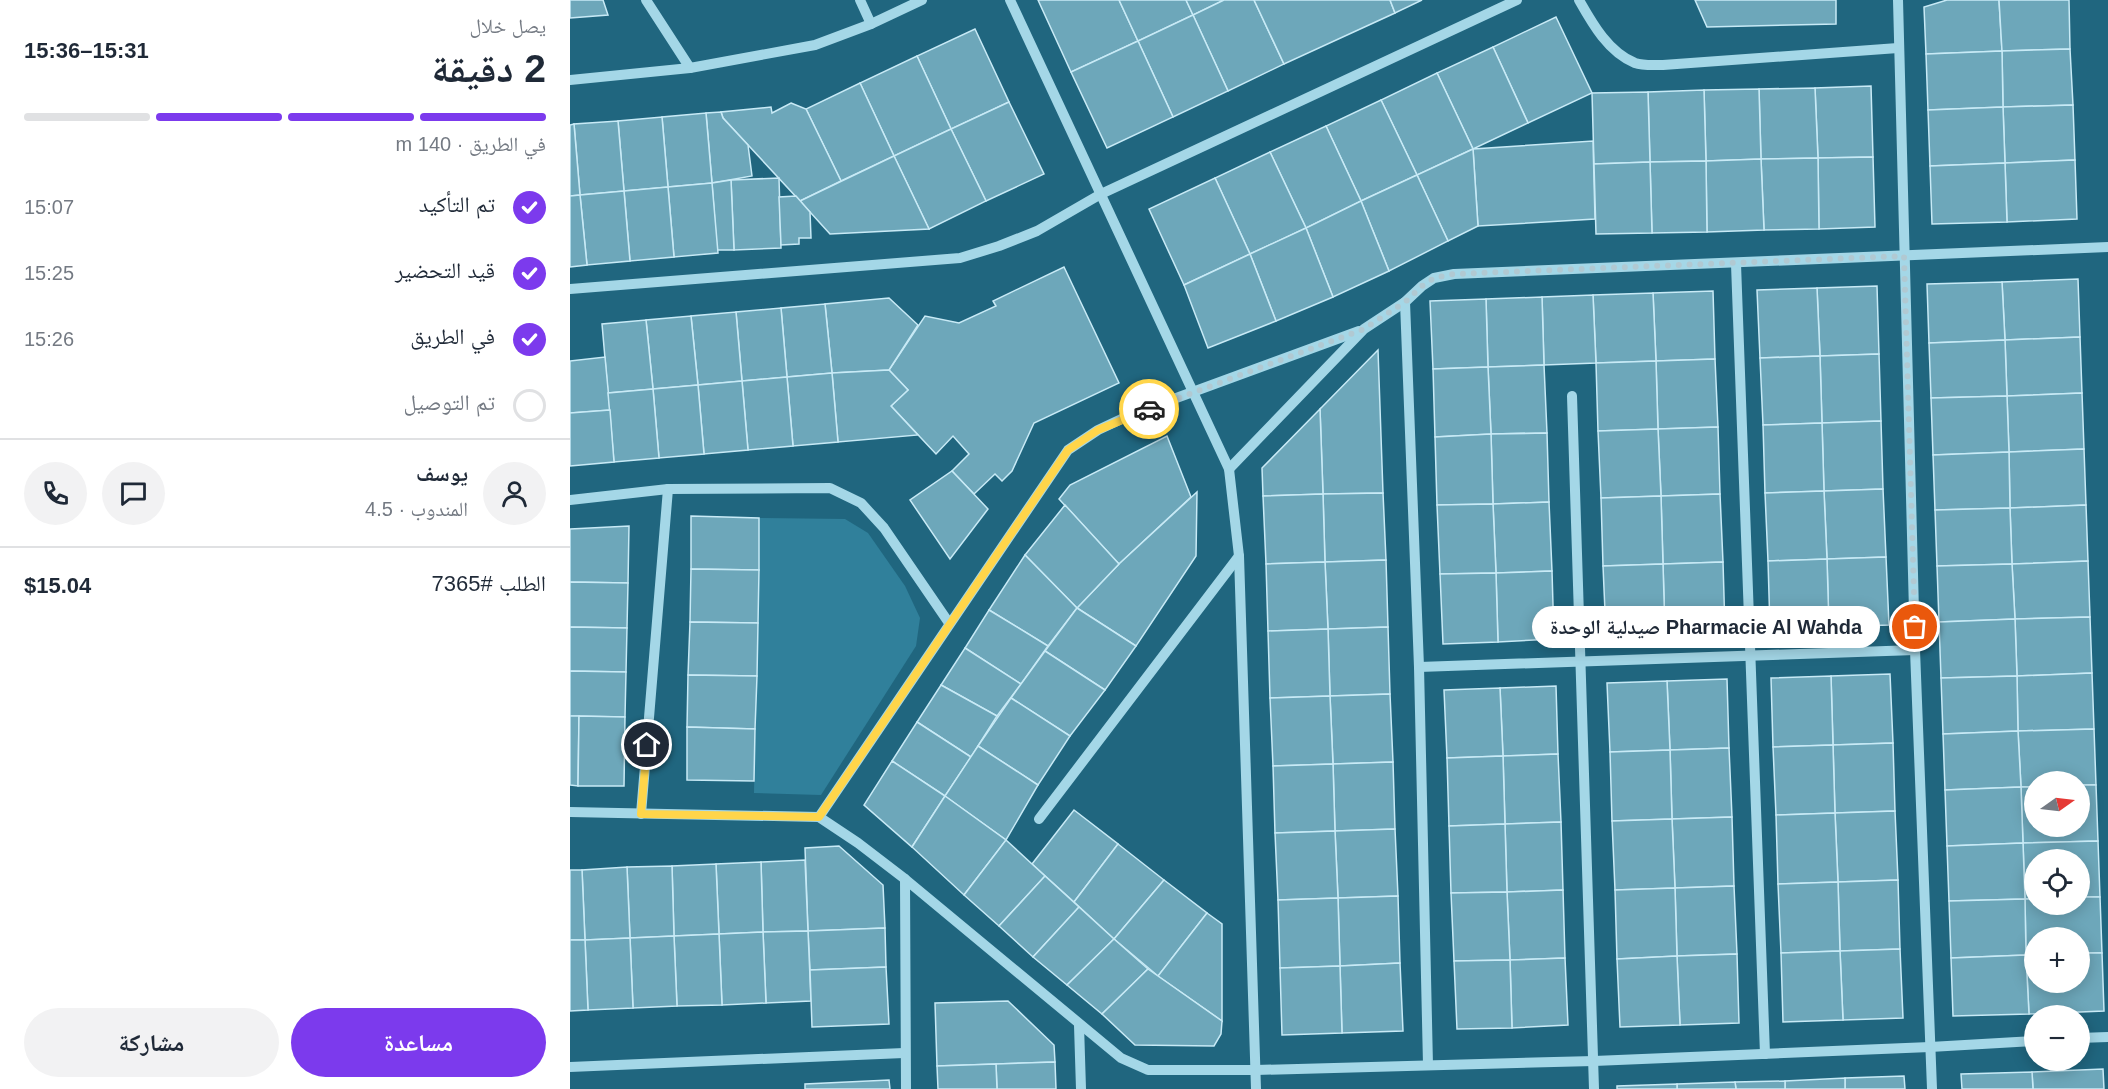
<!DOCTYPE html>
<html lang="ar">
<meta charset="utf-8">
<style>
:root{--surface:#fff;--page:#f2f2f3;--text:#1f2937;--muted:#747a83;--line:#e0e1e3;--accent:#7c3aed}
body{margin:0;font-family:Arial,"Noto Naskh Arabic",sans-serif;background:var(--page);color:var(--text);direction:rtl;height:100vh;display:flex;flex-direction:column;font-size:22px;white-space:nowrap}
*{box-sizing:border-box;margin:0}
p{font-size:20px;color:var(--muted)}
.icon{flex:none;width:33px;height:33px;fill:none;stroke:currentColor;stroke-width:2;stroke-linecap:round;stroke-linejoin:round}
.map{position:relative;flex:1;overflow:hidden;direction:ltr}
.panel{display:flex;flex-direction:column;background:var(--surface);width:570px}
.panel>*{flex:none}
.needle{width:39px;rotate:76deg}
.controls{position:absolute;left:1454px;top:771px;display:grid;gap:12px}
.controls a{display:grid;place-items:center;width:66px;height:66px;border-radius:50%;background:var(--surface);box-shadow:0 3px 15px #0003;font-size:30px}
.pin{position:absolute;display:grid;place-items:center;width:51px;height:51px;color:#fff;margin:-26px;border:3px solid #fff;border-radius:50%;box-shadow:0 2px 6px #0007}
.courier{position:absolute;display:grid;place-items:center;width:60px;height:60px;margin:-30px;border:4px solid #ffd54a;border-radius:50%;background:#fff;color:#222;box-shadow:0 2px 8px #0007}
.bubble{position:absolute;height:42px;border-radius:21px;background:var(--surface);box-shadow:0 3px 15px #0003;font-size:20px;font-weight:800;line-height:42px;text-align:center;direction:rtl}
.head em{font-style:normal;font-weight:800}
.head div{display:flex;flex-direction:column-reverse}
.head{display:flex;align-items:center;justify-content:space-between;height:102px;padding:0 24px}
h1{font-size:39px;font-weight:800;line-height:45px}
.bar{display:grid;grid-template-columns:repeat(4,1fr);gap:9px 6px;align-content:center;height:72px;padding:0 24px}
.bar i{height:8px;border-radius:4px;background:var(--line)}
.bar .current{background:var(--accent)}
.bar p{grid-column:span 4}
.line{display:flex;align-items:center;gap:15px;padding:0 24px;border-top:2px solid var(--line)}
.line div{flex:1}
.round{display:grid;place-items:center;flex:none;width:63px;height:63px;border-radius:32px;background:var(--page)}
ol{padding:0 24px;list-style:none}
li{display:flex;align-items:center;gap:18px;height:66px}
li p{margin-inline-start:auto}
li .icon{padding:6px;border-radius:50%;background:var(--accent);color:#fff;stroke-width:4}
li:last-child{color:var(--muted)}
li i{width:33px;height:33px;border:3px solid var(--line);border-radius:50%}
.action{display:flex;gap:12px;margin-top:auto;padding:12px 24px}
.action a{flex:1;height:69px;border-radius:36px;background:var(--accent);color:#fff;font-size:24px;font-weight:800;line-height:69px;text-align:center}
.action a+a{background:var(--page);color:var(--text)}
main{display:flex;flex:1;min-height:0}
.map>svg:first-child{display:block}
.green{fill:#30809b}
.building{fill:#6da7ba;stroke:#c8eaf6;stroke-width:1.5}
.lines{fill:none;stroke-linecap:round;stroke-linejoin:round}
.minor{stroke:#a4d7e7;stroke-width:10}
.done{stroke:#b1c9d2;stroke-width:6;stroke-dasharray:0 10.8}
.route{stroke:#ffd54a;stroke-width:8}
</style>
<main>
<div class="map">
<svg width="1538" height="1089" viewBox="0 0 1538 1089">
<rect width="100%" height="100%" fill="#20667f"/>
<polygon class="green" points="189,518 275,519 298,533 335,586 350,618 346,646 251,795 184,793"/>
<g class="building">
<polygon points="0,0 33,0 38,15 0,18"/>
<polygon points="468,0 549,0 568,41 501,72"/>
<polygon points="549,0 616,0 623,15 568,41"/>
<polygon points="616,0 654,0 623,15"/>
<polygon points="654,0 684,0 714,64 658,91 623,15"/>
<polygon points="684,0 820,0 825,13 714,64"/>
<polygon points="820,0 852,0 825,13"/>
<polygon points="1125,0 1266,0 1266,24 1137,27"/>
<polygon points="1377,0 1429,0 1432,51 1356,54 1354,7"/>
<polygon points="1429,0 1499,0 1500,49 1432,51"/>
<polygon points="623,15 658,91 603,117 568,41"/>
<polygon points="986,17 1022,93 958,123 923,47"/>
<polygon points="405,29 439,102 381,129 347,56"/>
<polygon points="568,41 603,117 537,148 501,72"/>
<polygon points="923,47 958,123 903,149 867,73"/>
<polygon points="1500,49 1503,105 1433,107 1432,51"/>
<polygon points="1432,51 1433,107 1358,110 1356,54"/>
<polygon points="347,56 381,129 324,156 290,83"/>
<polygon points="867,73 903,149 847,175 811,100"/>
<polygon points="290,83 324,156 271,181 236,109"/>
<polygon points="1301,86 1303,157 1248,158 1245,88"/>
<polygon points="1245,88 1248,158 1191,159 1189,89"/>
<polygon points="1189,89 1191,159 1136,161 1134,90"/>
<polygon points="1134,90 1136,161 1080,162 1078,92"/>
<polygon points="1078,92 1080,162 1024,164 1022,93"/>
<polygon points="811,100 847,175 791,201 756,126"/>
<polygon points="439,102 474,174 416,201 381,129"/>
<polygon points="221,103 236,109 271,181 230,201 153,118 151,112 201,107 202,113"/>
<polygon points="1503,105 1505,160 1435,163 1433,107"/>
<polygon points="1433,107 1435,163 1360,166 1358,110"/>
<polygon points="151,112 153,118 178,145 182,176 142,183 136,113"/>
<polygon points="136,113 142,183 98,187 92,117"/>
<polygon points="92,117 98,187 54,191 48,121"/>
<polygon points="48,121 54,191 10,195 4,124"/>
<polygon points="4,124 10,195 0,196 0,125"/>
<polygon points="756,126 791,201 736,228 700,152"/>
<polygon points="381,129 416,201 359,229 324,156"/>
<polygon points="1023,141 1025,219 908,226 903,149"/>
<polygon points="903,149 908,226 878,241 847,175"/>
<polygon points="700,152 736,228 680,254 645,178"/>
<polygon points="324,156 359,229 260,234 230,201"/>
<polygon points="1303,157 1305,227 1249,229 1248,158"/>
<polygon points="1248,158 1249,229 1194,230 1191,159"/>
<polygon points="1191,159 1194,230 1137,232 1136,161"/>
<polygon points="1505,160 1507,219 1437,222 1435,163"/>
<polygon points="1136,161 1137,232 1082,233 1080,162"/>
<polygon points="1080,162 1082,233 1026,234 1024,164"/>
<polygon points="1435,163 1437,222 1362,224 1360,166"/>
<polygon points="847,175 878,241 819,271 791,201"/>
<polygon points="209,178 211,248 164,250 161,180"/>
<polygon points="645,178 680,254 614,285 579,209"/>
<polygon points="161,180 164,250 147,250 142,183"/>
<polygon points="142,183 148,253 104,257 98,187"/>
<polygon points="98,187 104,257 60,261 54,191"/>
<polygon points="54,191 60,261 17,265 10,195"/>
<polygon points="10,195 17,265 0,267 0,196"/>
<polygon points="226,196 240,212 241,238 229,238 229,244 211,245 209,197"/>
<polygon points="791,201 819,271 763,297 736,228"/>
<polygon points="736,228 763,297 706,321 680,254"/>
<polygon points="680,254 706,321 638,348 614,285"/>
<polygon points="494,267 549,383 464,423 442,471 432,481 425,474 404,494 382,471 399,454 383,436 366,454 321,406 338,390 319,370 355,316 389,323 426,306 423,301"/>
<polygon points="1508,279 1510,337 1435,340 1432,282"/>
<polygon points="1432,282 1435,340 1359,343 1357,284"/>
<polygon points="1307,286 1309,354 1250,356 1247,288"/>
<polygon points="1247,288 1250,356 1190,358 1187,290"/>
<polygon points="1143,291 1145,359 1086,361 1083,293"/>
<polygon points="1083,293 1086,361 1026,363 1023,295"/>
<polygon points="1023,295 1026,363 974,365 972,297"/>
<polygon points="972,297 974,365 918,367 916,299"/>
<polygon points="319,298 348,325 319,370 262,373 255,304"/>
<polygon points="916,299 918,367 863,369 860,301"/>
<polygon points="255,304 262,373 217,377 211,308"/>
<polygon points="211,308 217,377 172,381 166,312"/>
<polygon points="166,312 172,381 128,385 121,316"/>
<polygon points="121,316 128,385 83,389 76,320"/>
<polygon points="76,320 83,389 38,393 32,324"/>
<polygon points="1510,337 1512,393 1437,396 1435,340"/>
<polygon points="1435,340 1437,396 1361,398 1359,343"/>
<polygon points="808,350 813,493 753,494 750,409"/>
<polygon points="1309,354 1311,421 1252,423 1250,356"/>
<polygon points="1250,356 1252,423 1193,425 1190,358"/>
<polygon points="35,357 40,410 0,413 0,361"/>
<polygon points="1145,359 1148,427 1088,429 1086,361"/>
<polygon points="1086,361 1088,429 1028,431 1026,363"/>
<polygon points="974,365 977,433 921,434 918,367"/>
<polygon points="918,367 921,434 865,437 863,369"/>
<polygon points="319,370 338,390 321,406 348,435 268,442 262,373"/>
<polygon points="262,373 268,442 223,446 217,377"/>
<polygon points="217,377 223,446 178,450 172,381"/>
<polygon points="172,381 178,450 134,454 128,385"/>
<polygon points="128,385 134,454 89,458 83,389"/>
<polygon points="83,389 89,458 44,462 38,393"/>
<polygon points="1512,393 1514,449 1439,452 1437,396"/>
<polygon points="1437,396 1439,452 1363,455 1361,398"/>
<polygon points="750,409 753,494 693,496 692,468"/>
<polygon points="40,410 44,462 0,466 0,413"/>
<polygon points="1311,421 1313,489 1254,491 1252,423"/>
<polygon points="1252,423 1254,491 1195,493 1193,425"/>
<polygon points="1148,427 1150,494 1091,496 1088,429"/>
<polygon points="1088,429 1091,496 1031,498 1028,431"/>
<polygon points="977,433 979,502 923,504 921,434"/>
<polygon points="921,434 923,504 867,505 865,437"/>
<polygon points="597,436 621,497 549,564 489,499 500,485"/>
<polygon points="1514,449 1516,505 1440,508 1439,452"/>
<polygon points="1439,452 1440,508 1365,510 1363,455"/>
<polygon points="382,471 418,509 380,559 340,500"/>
<polygon points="1313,489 1316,557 1257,559 1254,491"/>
<polygon points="1254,491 1257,559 1198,561 1195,493"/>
<polygon points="627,492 626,556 566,646 507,608 549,564"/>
<polygon points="813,493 816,560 755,562 753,494"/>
<polygon points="753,494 755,562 696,564 693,496"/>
<polygon points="1150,494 1153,562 1093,564 1091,496"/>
<polygon points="1091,496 1093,564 1033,566 1031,498"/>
<polygon points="979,502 982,571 926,573 923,504"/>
<polygon points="923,504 926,573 870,574 867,505"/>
<polygon points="495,505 549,564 507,608 455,555"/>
<polygon points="1516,505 1518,561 1442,564 1440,508"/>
<polygon points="1440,508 1442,564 1367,566 1365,510"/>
<polygon points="121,516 189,518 189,570 121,569"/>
<polygon points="59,526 58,583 0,582 0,529"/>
<polygon points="455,555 507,608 478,646 419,610"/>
<polygon points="1316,557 1319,625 1259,627 1257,559"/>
<polygon points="1257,559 1259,627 1200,628 1198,561"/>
<polygon points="816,560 818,627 758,629 755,562"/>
<polygon points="1518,561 1520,617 1445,619 1442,564"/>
<polygon points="755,562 758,629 698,631 696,564"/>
<polygon points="1153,562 1155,630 1095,632 1093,564"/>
<polygon points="1093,564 1095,632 1036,634 1033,566"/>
<polygon points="1442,564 1445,619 1369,622 1367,566"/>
<polygon points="121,569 189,570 188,623 120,622"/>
<polygon points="982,571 984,639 928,642 926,573"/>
<polygon points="926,573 928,642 873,644 870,574"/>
<polygon points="0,582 58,583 57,628 0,627"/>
<polygon points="507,608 566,646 535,690 475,651"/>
<polygon points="419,610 478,646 451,684 395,648"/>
<polygon points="1520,617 1522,673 1447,676 1445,619"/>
<polygon points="1445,619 1447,676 1371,678 1369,622"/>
<polygon points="120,622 188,623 187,676 118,675"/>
<polygon points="0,627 57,628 56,672 0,671"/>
<polygon points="818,627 820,694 760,696 758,629"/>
<polygon points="758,629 760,696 700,698 698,631"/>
<polygon points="395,648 451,684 427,716 371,685"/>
<polygon points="475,651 535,690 500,736 441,698"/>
<polygon points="0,671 56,672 55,717 0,716"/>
<polygon points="1522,673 1524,729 1448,731 1447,676"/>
<polygon points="1320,674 1323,743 1263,745 1261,676"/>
<polygon points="118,675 187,676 185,729 117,727"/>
<polygon points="1261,676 1263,745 1203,747 1201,678"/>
<polygon points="1447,676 1448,731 1373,734 1371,678"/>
<polygon points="1157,679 1159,748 1100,750 1097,681"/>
<polygon points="1097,681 1100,750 1040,752 1037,683"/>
<polygon points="371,685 427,716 401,757 347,722"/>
<polygon points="986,686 988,754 933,756 930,688"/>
<polygon points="930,688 933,756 877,758 874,690"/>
<polygon points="820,694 823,762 763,764 760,696"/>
<polygon points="760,696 763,764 703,766 700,698"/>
<polygon points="441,698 500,736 468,785 408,746"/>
<polygon points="0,716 9,716 8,786 0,785"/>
<polygon points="9,716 55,717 54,786 8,786"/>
<polygon points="347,722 401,757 375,796 322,761"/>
<polygon points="117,727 185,729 184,781 117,780"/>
<polygon points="1524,729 1526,785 1509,785 1509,782 1464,782 1464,787 1451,787 1448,731"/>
<polygon points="1448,731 1451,787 1375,790 1373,734"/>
<polygon points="1323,743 1325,811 1265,813 1263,745"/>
<polygon points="1263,745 1265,813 1206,815 1203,747"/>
<polygon points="408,746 468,785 436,840 375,796"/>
<polygon points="1159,748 1162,817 1102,819 1100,750"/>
<polygon points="1100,750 1102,819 1042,821 1040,752"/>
<polygon points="988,754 991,822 935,824 933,756"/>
<polygon points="933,756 935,824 879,826 877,758"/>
<polygon points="322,761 375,796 342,847 294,805"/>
<polygon points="823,762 825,829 765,831 763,764"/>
<polygon points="763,764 765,831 705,833 703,766"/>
<polygon points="1509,785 1526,785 1528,841 1453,843 1451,787 1464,787 1464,826 1509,826"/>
<polygon points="1451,787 1453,843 1377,846 1375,790"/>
<polygon points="375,796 436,840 394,895 342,847"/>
<polygon points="504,810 548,844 504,902 462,864"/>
<polygon points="1325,811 1328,880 1268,882 1265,813"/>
<polygon points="1265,813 1268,882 1208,884 1206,815"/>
<polygon points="1162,817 1164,886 1105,888 1102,819"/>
<polygon points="1102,819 1105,888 1045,890 1042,821"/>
<polygon points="991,822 993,890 937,892 935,824"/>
<polygon points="935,824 937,892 881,893 879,826"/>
<polygon points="825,829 828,896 768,898 765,831"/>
<polygon points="765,831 768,898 708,900 705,833"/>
<polygon points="436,840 475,876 429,926 394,895"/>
<polygon points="1528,841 1530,897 1509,897 1509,860 1464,860 1464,899 1455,899 1453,843"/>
<polygon points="1453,843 1455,899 1379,901 1377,846"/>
<polygon points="548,844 594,880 544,939 504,902"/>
<polygon points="269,846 313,885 315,928 238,931 235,848"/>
<polygon points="235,860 238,931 193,932 191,862"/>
<polygon points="191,862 193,932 149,934 146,864"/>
<polygon points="146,864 149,934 104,936 102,866"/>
<polygon points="102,866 104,936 60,938 57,867"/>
<polygon points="57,867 60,938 15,940 12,870"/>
<polygon points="0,870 12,870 15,940 0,940"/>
<polygon points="475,876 509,907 463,957 429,926"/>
<polygon points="594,880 637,913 588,976 544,939"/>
<polygon points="1328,880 1330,949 1270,951 1268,882"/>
<polygon points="1268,882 1270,951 1211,953 1208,884"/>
<polygon points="1164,886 1167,954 1107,956 1105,888"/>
<polygon points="1105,888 1107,956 1047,959 1045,890"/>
<polygon points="993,890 995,958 940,960 937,892"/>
<polygon points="937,892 940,960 884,961 881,893"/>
<polygon points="828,896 830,963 770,966 768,898"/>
<polygon points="1509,897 1530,897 1532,953 1509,953 1509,938 1464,938 1464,955 1456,955 1455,899 1464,899 1464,904 1509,904"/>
<polygon points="768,898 770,966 710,968 708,900"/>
<polygon points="1455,899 1456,955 1381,958 1379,901"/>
<polygon points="509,907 544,939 497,985 463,957"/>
<polygon points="637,913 652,924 652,1021 588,976"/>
<polygon points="315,928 316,967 240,970 238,931"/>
<polygon points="238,931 241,1001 196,1003 193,932"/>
<polygon points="193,932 196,1003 152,1005 149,934"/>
<polygon points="149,934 152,1005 107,1006 104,936"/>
<polygon points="104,936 107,1006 63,1008 60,938"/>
<polygon points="60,938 63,1008 18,1010 15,940"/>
<polygon points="544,939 578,969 532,1014 497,985"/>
<polygon points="0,940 15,940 18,1010 0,1011"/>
<polygon points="1330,949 1333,1018 1273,1020 1270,951"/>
<polygon points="1270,951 1273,1020 1213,1022 1211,953"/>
<polygon points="1509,953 1532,953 1534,1011 1459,1014 1456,955 1464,955 1464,982 1509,982"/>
<polygon points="1167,954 1169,1023 1110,1025 1107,956"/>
<polygon points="1456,955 1459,1014 1383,1016 1381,958"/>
<polygon points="1107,956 1110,1025 1050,1027 1047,959"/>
<polygon points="995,958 998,1025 942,1028 940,960"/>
<polygon points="940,960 942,1028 887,1029 884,961"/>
<polygon points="830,963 833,1031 772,1033 770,966"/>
<polygon points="770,966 772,1033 712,1035 710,968"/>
<polygon points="316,967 319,1024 242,1027 240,970"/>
<polygon points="578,969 652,1021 651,1034 644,1046 565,1045 532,1014"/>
<polygon points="438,1001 484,1045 485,1062 367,1066 365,1003"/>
<polygon points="485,1062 486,1089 427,1089 426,1064"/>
<polygon points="426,1064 427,1089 368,1089 367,1066"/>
<polygon points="1533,1069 1534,1089 1463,1089 1462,1072"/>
<polygon points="1462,1072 1463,1089 1392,1089 1391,1074"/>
<polygon points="1334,1076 1335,1089 1275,1089 1275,1078"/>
<polygon points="1275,1078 1275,1089 1215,1089 1215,1081"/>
<polygon points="319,1080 320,1089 235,1089 235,1084"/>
<polygon points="1215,1081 1215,1089 1166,1089 1165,1082"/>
<polygon points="1165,1082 1166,1089 1107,1089 1107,1084"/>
<polygon points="1107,1084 1107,1089 1047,1089 1047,1086"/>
</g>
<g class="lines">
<g class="minor">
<polyline points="76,0 120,68"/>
<polyline points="290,0 301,24"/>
<polyline points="440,0 659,469 669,556 686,1089"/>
<path d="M1009,0C1022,23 1038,52 1065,63C1073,66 1085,65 1093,65L1328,48"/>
<polyline points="1328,0 1345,650 1362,1089"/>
<polyline points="0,80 120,68 245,45 301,24 352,0"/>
<polyline points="1166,264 1195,1054"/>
<polyline points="0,289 390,258 429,246 467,231 531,194 947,0"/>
<polyline points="835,302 849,667 858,1065"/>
<polyline points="1002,396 1024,1089"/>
<polyline points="659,469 794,329 835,302 852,286 864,278 884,274 1538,247"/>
<polyline points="0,500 98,489 260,488 291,503 314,528 379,623"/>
<polyline points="849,667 1345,650"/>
<polyline points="0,812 249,817 288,843 335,879 551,1058 578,1070 686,1070 1024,1061 1360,1047 1464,1041"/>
<polyline points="71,814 98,489"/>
<polyline points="249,817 498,450 528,430 560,415 789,331"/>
<polyline points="469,819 669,556"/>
<polyline points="335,879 336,1089"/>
<polyline points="509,1025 511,1089"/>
<polyline points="1509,1038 1538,1037"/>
<polyline points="0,1067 334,1053"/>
</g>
</g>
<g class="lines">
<polyline class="done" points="579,409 794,329 835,302 852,286 864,278 884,274 1334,256 1345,627"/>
<polyline class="route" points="77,745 71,814 249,817 498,450 528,430 579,409"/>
</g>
</svg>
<div class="controls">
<a><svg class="needle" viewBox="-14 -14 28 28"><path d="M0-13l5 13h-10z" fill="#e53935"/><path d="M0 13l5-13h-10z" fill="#747a83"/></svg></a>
<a><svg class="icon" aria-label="locate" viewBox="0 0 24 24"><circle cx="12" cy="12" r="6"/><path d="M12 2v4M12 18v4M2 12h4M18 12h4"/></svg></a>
<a>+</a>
<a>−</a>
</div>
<div class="pin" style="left:1345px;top:627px;background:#ea580c"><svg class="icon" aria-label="bag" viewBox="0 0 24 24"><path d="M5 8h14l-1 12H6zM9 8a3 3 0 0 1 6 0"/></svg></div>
<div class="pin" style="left:77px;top:745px;background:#1f2937"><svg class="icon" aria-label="home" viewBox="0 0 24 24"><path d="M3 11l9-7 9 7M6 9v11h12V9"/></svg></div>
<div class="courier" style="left:579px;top:409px"><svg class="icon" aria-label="car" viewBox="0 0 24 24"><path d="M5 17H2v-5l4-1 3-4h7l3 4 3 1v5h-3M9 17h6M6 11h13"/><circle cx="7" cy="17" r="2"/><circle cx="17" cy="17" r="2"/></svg></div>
<div class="bubble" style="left:962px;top:606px;width:348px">Pharmacie Al Wahda صيدلية الوحدة</div>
</div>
<section class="panel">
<div class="head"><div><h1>2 دقيقة</h1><p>يصل خلال</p></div><em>15:31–15:36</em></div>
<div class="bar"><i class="current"></i><i class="current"></i><i class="current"></i><i></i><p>في الطريق · 140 m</p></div>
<ol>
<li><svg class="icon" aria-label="check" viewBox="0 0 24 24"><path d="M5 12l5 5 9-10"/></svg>تم التأكيد<p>15:07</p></li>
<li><svg class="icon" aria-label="check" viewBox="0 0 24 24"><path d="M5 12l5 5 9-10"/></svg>قيد التحضير<p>15:25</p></li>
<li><svg class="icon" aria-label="check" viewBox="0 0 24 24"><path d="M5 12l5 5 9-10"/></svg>في الطريق<p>15:26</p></li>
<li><i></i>تم التوصيل</li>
</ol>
<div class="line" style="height:108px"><a class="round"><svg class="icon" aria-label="person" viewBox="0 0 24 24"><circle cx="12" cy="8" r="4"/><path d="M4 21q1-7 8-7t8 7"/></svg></a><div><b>يوسف</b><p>المندوب · 4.5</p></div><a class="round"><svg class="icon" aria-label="chat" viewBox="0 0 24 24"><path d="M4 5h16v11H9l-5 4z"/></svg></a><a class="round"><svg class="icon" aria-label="phone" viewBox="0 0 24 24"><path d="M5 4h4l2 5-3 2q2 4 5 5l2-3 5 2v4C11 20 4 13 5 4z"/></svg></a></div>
<div class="line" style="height:78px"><div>الطلب #7365</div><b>$15.04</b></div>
<div class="action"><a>مساعدة</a><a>مشاركة</a></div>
</section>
</main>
